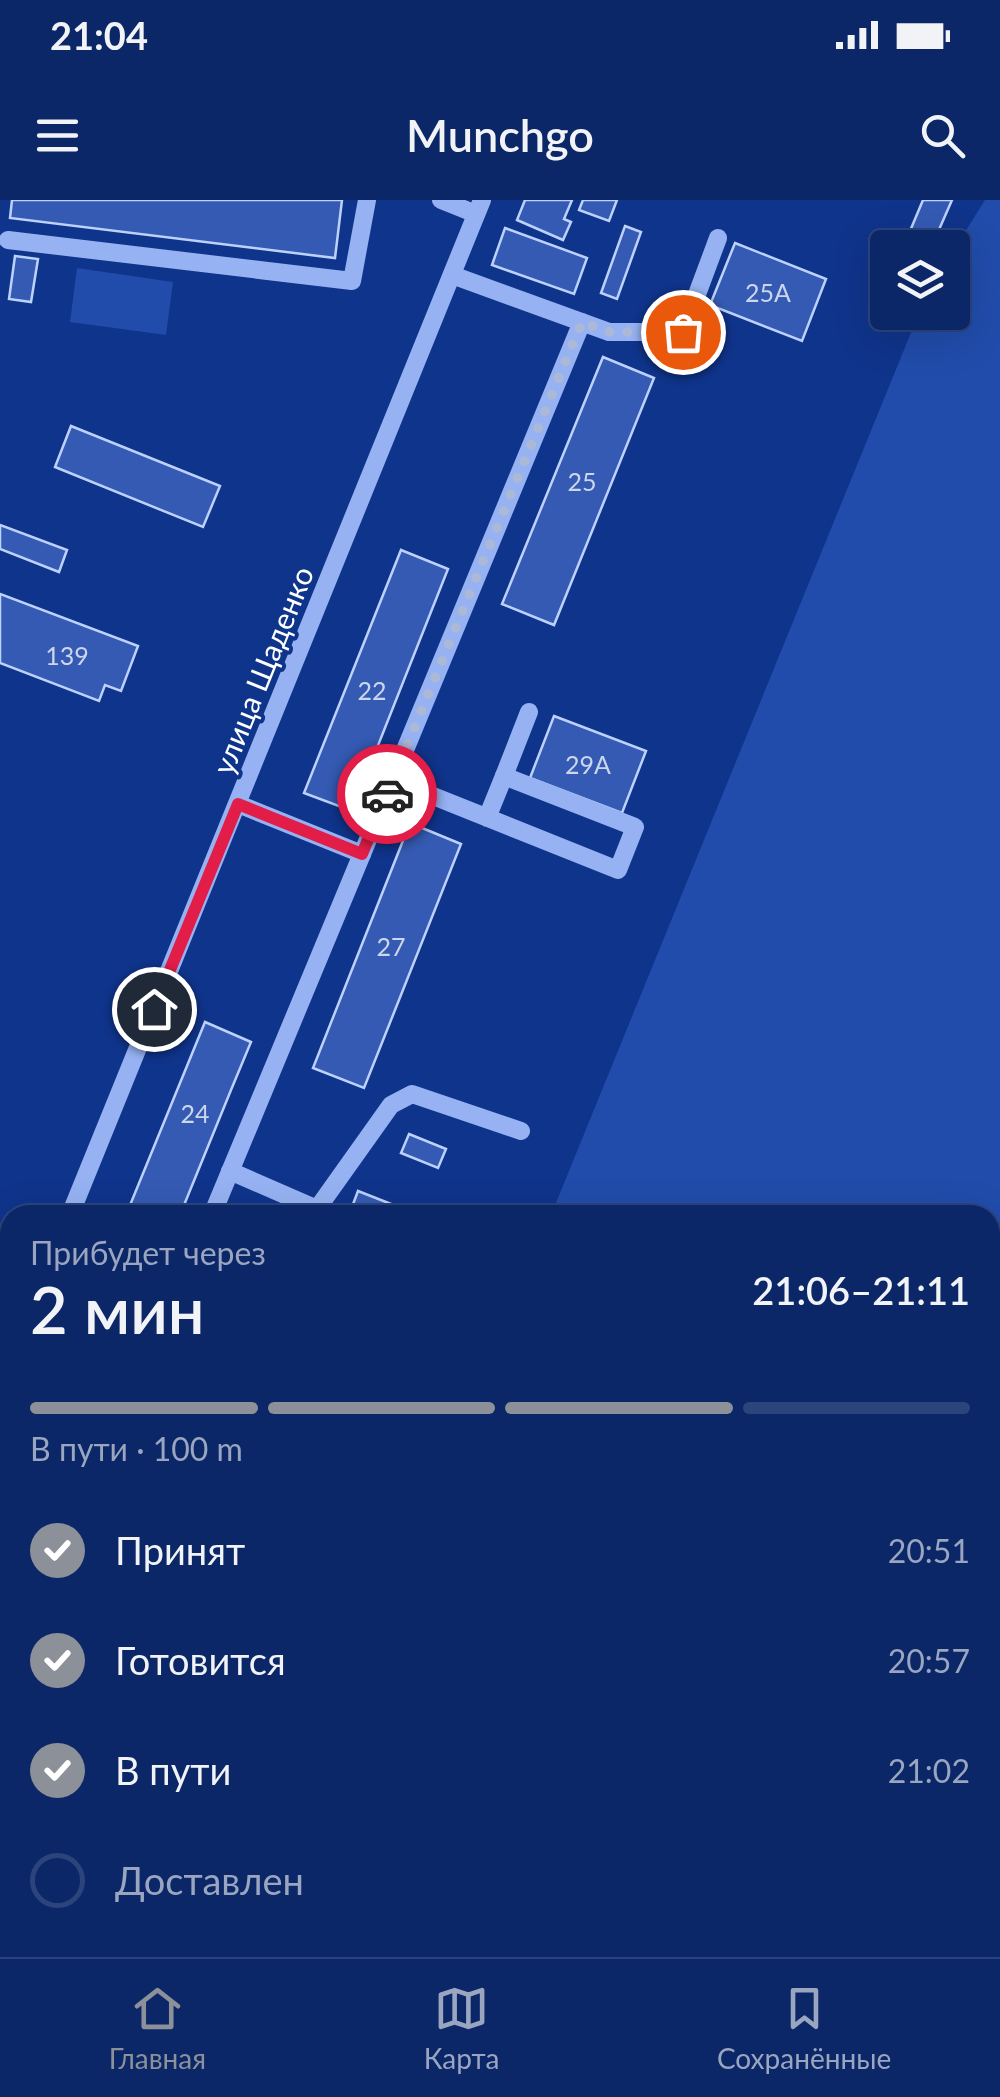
<!DOCTYPE html>
<html lang="ru">
<meta charset="utf-8">
<style>
:root{--surface:#0b2768;--page:#193371;--text:#f1f3f6;--muted:#9aa5c0;--line:#2b447c;--accent:#8c9099}
body{margin:0;font-family:Lato,sans-serif;background:var(--page);color:var(--text);height:100vh;display:flex;flex-direction:column;font-size:38px;white-space:nowrap}
*{box-sizing:border-box;margin:0}
p{font-size:32px;color:var(--muted)}
.icon{flex:none;width:55px;height:55px;fill:none;stroke:currentColor;stroke-width:2;stroke-linecap:round;stroke-linejoin:round}
.map{position:relative;flex:1;overflow:hidden}
.sheet{position:absolute;left:0px;top:1005px;width:1000px;height:752px;display:flex;flex-direction:column;background:var(--surface);border-radius:30px 30px 0 0;box-shadow:0 10px 40px #0002,0 0 0 2px var(--line)}
.sheet>*{flex:none}
.buttons{position:absolute;left:870px;top:30px;display:grid;gap:20px}
.buttons a{display:grid;place-items:center;width:100px;height:100px;border-radius:10px;background:var(--surface);box-shadow:0 10px 40px #0002,0 0 0 2px var(--line);font-size:50px}
.pin{position:absolute;display:grid;place-items:center;width:85px;height:85px;color:#fff;margin:-42px;border:5px solid #fff;border-radius:50%;box-shadow:0 2px 10px #0007}
.courier{position:absolute;display:grid;place-items:center;width:100px;height:100px;margin:-50px;border:8px solid #e11d48;border-radius:50%;background:#fff;color:#222;box-shadow:0 2px 12px #0007}
.overview em{font-style:normal;font-weight:600}
.overview div{display:flex;flex-direction:column-reverse}
.overview{display:flex;align-items:center;justify-content:space-between;height:170px;padding:0 30px}
h1{font-size:65px;font-weight:600;line-height:75px}
.bar{display:grid;grid-template-columns:repeat(4,1fr);gap:15px 10px;align-content:center;height:120px;padding:0 30px}
.bar i{height:12px;border-radius:8px;background:var(--line)}
.bar .current{background:var(--accent)}
.bar p{grid-column:span 4}
ol{padding:0 30px;list-style:none}
li{display:flex;align-items:center;gap:30px;height:110px}
li p{margin-inline-start:auto}
li .icon{padding:10px;border-radius:50%;background:var(--accent);color:#fff;stroke-width:4}
li:last-child{color:var(--muted)}
li i{width:55px;height:55px;border:5px solid var(--line);border-radius:50%}
.status{display:flex;justify-content:space-between;align-items:center;height:70px;padding:0 50px;background:var(--surface);direction:ltr}
.status svg{height:28px;fill:currentColor}
header{display:flex;justify-content:space-between;align-items:center;height:130px;padding:0 30px;background:var(--surface);font-size:45px;font-weight:600}
.tabs{display:flex;justify-content:space-around;align-items:center;height:140px;border-top:2px solid var(--line);background:var(--surface);font-size:28px;color:var(--muted)}
.tabs a{display:grid;justify-items:center;gap:5px}
.tabs .current{color:var(--accent)}
.map>svg:first-child{display:block}
.green{fill:#214cab}
.building{fill:#345ab3;stroke:#bdd1fd;stroke-width:2.5}
.lines{fill:none;stroke-linecap:round;stroke-linejoin:round}
.minor{stroke:#96b2f2;stroke-width:18}
.done{stroke:#abb8d6;stroke-width:10;stroke-dasharray:0 18}
.route{stroke:#e11d48;stroke-width:12}
.labels{text-anchor:middle;dominant-baseline:central;stroke-width:8;stroke-linejoin:round;paint-order:stroke}
.number-label{font-size:25px;fill:#ccd6ec}
.street-label{font-size:30px;fill:#fff;stroke:#0f348b}
</style>
<div class="status"><b>21:04</b><svg viewBox="0 0 49 12"><path d="M0 12V9h3v3zM5 12V6h3v6zM10 12V3h3v9zM15 12V0h3v12zM26 1h20v11H26zM47 4h2v5h-2z"/></svg></div>
<header><svg class="icon" aria-label="menu" viewBox="0 0 24 24"><path d="M4 6h16M4 12h16M4 18h16"/></svg>Munchgo<svg class="icon" aria-label="search" viewBox="0 0 24 24"><circle cx="10" cy="10" r="6"/><path d="M15 15l6 6"/></svg></header>
<div class="map">
<svg width="1000" height="1757" viewBox="0 0 1000 1757">
<rect width="100%" height="100%" fill="#0f348b"/>
<g class="green">
<polygon points="985,0 1000,0 1000,1757 255,1757 256,1748 990,1748 990,1015 551,1015 919,113 952,112 953,51"/>
<polygon points="77,68 173,82 166,135 70,122"/>
</g>
<g class="building">
<polygon points="12,0 342,0 335,58 10,18"/>
<polygon points="525,0 572,0 564,19 571,22 563,40 517,20"/>
<polygon points="583,0 617,0 609,21 579,10"/>
<polygon points="923,0 952,0 931,48 915,48 905,43"/>
<polygon points="625,26 641,32 617,99 601,93"/>
<polygon points="505,28 587,58 574,94 492,65"/>
<polygon points="735,43 826,79 802,141 710,105"/>
<polygon points="15,56 38,59 31,102 9,99"/>
<polygon points="603,157 654,178 554,425 502,404"/>
<polygon points="71,226 220,286 203,327 55,267"/>
<polygon points="0,325 67,350 59,372 0,349"/>
<polygon points="401,350 448,369 352,611 304,593"/>
<polygon points="0,394 138,446 121,491 105,485 99,501 0,463"/>
<polygon points="554,516 646,551 622,613 530,578"/>
<polygon points="410,623 461,644 364,888 313,868"/>
<polygon points="205,822 251,842 231,890 180,1015 126,1015"/>
<polygon points="409,934 446,949 438,968 401,953"/>
<polygon points="358,991 419,1015 349,1015"/>
<polygon points="3,1305 10,1306 10,1461 0,1488"/>
</g>
<g class="lines">
<g class="minor">
<polyline points="441,0 476,14"/>
<polyline points="8,40 352,81 367,0"/>
<polyline points="452,75 609,132 683,132 718,38"/>
<polyline points="504,576 529,512"/>
<polyline points="393,580 618,670 635,627 504,576 487,618"/>
<polyline points="238,604 362,654 582,122"/>
<polyline points="230,971 317,1009 317,1015"/>
<polyline points="317,1009 391,905 412,894 521,931"/>
<polyline points="70,1015 482,0"/>
<polyline points="212,1015 362,654"/>
<polyline points="0,1189 10,1164"/>
<polyline points="0,1218 10,1223"/>
<polyline points="0,1557 10,1530"/>
<polyline points="0,1671 10,1644"/>
<polyline points="69,1757 73,1748"/>
</g>
</g>
<g class="lines">
<polyline class="done" points="387,594 582,122 608,132 683,132"/>
<polyline class="route" points="154,809 238,604 362,654 387,594"/>
</g>
<g class="labels">
<g class="number-label">
<text x="768" y="92">25А</text>
<text x="582" y="281">25</text>
<text x="67" y="455">139</text>
<text x="372" y="490">22</text>
<text x="588" y="564">29А</text>
<text x="391" y="746">27</text>
<text x="195" y="913">24</text>
</g>
<g class="street-label">
<text transform="translate(262 470) rotate(-68)">улица Щаденко</text>
</g>
</g>
</svg>
<div class="buttons">
<a><svg class="icon" aria-label="layers" viewBox="0 0 24 24"><path d="M12 4l9 5-9 5-9-5zM3 14l9 5 9-5"/></svg></a>
</div>
<div class="pin" style="left:683px;top:132px;background:#ea580c"><svg class="icon" aria-label="bag" viewBox="0 0 24 24"><path d="M5 8h14l-1 12H6zM9 8a3 3 0 0 1 6 0"/></svg></div>
<div class="pin" style="left:154px;top:809px;background:#1f2937"><svg class="icon" aria-label="home" viewBox="0 0 24 24"><path d="M3 11l9-7 9 7M6 9v11h12V9"/></svg></div>
<div class="courier" style="left:387px;top:594px"><svg class="icon" aria-label="car" viewBox="0 0 24 24"><path d="M5 17H2v-5l4-1 3-4h7l3 4 3 1v5h-3M9 17h6M6 11h13"/><circle cx="7" cy="17" r="2"/><circle cx="17" cy="17" r="2"/></svg></div>
<section class="sheet">
<div class="overview"><div><h1>2 мин</h1><p>Прибудет через</p></div><em>21:06–21:11</em></div>
<div class="bar"><i class="current"></i><i class="current"></i><i class="current"></i><i></i><p>В пути · 100 m</p></div>
<ol>
<li><svg class="icon" aria-label="check" viewBox="0 0 24 24"><path d="M5 12l5 5 9-10"/></svg>Принят<p>20:51</p></li>
<li><svg class="icon" aria-label="check" viewBox="0 0 24 24"><path d="M5 12l5 5 9-10"/></svg>Готовится<p>20:57</p></li>
<li><svg class="icon" aria-label="check" viewBox="0 0 24 24"><path d="M5 12l5 5 9-10"/></svg>В пути<p>21:02</p></li>
<li><i></i>Доставлен</li>
</ol>
</section>
</div>
<nav class="tabs">
<a class="current"><svg class="icon" aria-label="home" viewBox="0 0 24 24"><path d="M3 11l9-7 9 7M6 9v11h12V9"/></svg>Главная</a>
<a><svg class="icon" aria-label="map" viewBox="0 0 24 24"><path d="M3 6l6-2 6 2 6-2v14l-6 2-6-2-6 2zM9 4v14M15 6v14"/></svg>Карта</a>
<a><svg class="icon" aria-label="saved" viewBox="0 0 24 24"><path d="M7 4h10v16l-5-4-5 4z"/></svg>Сохранённые</a>
</nav>
